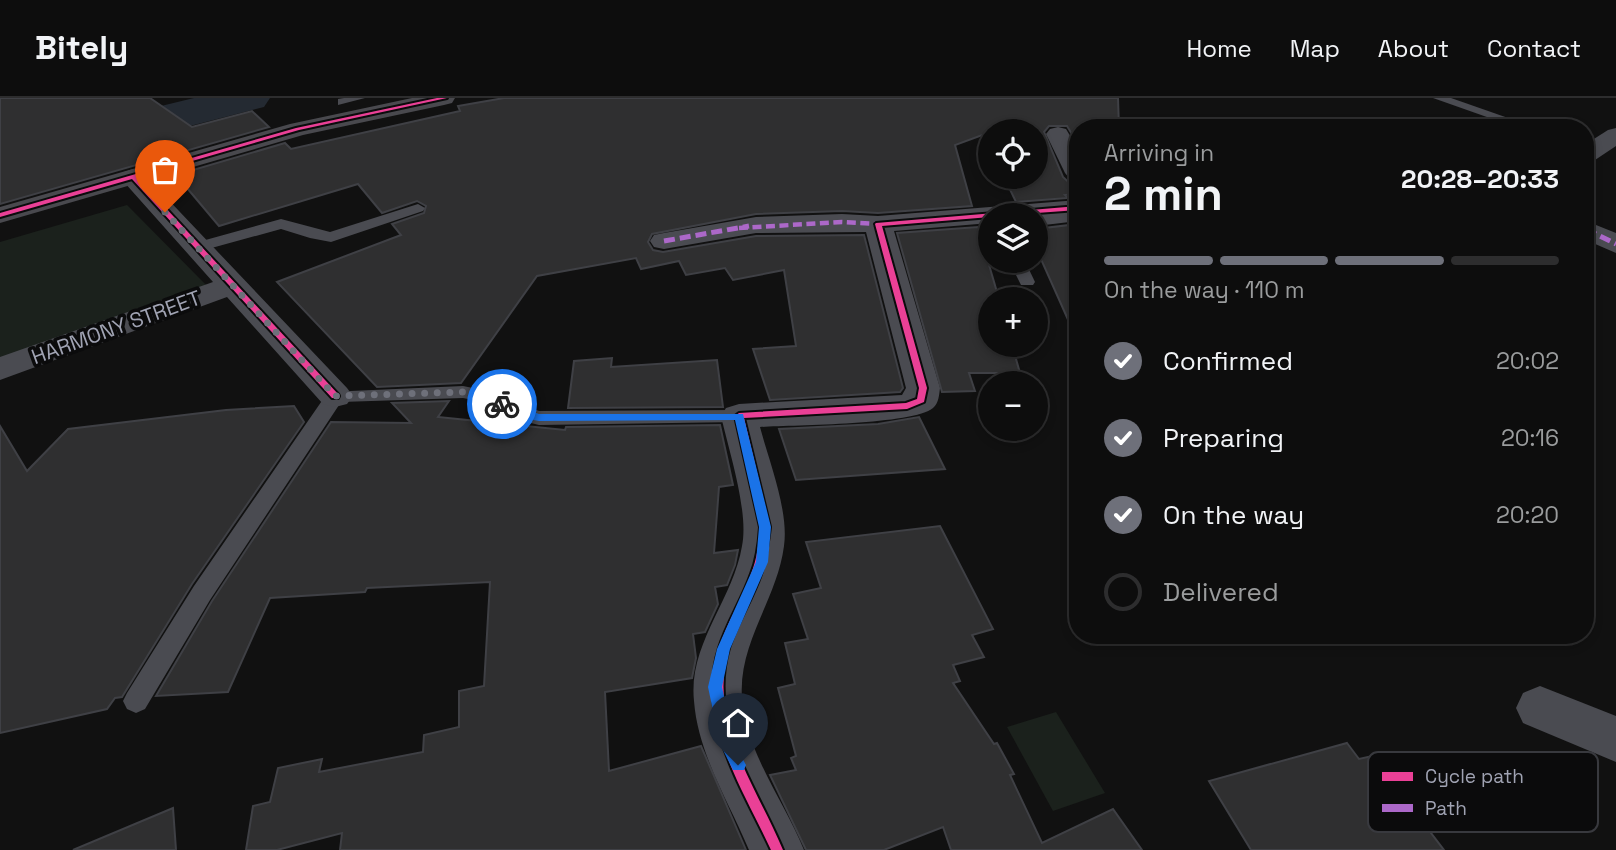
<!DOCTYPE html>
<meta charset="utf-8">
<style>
:root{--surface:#0d0d0d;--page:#161616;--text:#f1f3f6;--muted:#9a9c9d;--line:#2d2d2e;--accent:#6e707a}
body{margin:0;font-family:"Space Grotesk",sans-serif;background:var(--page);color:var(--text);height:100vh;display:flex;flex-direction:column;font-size:26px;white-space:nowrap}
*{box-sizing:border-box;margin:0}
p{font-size:23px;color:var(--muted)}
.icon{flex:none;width:38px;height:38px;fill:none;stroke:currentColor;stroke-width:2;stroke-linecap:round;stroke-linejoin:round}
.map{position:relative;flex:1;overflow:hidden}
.drawer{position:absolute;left:1069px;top:21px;width:525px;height:525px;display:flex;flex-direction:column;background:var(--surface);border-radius:28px;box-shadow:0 4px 10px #0003,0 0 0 2px var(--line)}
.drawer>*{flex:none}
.controls{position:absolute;left:978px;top:21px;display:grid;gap:14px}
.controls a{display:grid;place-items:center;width:70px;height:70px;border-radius:50%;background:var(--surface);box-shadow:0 4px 10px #0003,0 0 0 2px var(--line);font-size:35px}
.pin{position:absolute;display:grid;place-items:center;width:60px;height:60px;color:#fff;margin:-72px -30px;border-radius:50% 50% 50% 0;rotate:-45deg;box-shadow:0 0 7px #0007}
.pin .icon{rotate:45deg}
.courier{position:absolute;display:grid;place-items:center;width:70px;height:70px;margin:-35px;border:5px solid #1a73e8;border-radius:50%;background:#fff;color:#222;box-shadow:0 2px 9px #0007}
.overview em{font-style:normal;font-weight:700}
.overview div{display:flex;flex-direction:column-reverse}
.overview{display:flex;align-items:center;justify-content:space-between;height:119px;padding:0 35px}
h1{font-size:46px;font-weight:700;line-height:52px}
.bar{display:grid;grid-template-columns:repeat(4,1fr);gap:10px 7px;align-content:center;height:84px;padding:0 35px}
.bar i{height:9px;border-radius:5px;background:var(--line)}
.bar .current{background:var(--accent)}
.bar p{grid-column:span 4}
ol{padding:0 35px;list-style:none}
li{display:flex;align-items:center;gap:21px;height:77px}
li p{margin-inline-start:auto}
li .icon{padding:7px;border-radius:50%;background:var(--accent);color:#fff;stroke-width:4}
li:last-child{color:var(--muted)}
li i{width:38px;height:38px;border:4px solid var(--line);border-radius:50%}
header{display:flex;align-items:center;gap:42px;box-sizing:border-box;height:98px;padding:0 35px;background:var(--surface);border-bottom:2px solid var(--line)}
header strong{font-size:33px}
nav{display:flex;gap:38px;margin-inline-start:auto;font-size:24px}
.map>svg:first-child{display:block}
.green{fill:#1b211c}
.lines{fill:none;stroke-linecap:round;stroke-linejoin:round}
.river{fill:#242a32;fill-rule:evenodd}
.building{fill:#2f2f30;stroke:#3f4045;stroke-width:2}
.lane{fill:#4a4b51;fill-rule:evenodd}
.street{fill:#4a4b51;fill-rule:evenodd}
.secondary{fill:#49494e;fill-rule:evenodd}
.quiet-far1{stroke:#ac68c9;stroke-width:4.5;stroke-dasharray:9 4.5;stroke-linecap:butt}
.quiet{stroke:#ac68c9;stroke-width:5;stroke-dasharray:11 5;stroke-linecap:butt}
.cycleway-casing{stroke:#0b0b0c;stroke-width:4}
.cycleway{fill:#ea4096;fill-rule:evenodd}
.route{fill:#1a73e8}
.done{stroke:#6e707a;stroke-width:7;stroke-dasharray:0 12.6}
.labels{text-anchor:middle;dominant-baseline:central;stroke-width:7;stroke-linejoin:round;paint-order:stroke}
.street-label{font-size:21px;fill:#a0a3b3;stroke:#0b0b0c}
.key{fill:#0b0b0c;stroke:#38393e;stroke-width:2}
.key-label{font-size:19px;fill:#a0a3b3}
</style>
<header>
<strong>Bitely</strong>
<nav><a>Home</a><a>Map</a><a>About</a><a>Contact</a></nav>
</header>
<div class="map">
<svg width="1616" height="752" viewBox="0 0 1616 752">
<rect width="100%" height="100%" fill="#111"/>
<g class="green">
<polygon points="127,107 210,191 0,269 0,144"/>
<polygon points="1056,614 1105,695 1053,713 1007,629"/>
</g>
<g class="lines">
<polygon class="river" points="194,0 270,0 264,9 0,77 0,47"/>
</g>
<g class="building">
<polygon points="0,0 150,0 192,29 252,13 269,29 0,106"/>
<polygon points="504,0 1118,0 1119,30 1078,30 1078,46 1067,28 1049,28 1044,34 1063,79 1078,93 1078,96 1065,97 1068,100 1016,104 1004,79 1036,79 1036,33 990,33 990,48 985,36 955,47 972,108 878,115 842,113 756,116 652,136 648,144 653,152 663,154 756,138 864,137 903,290 900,294 770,302 753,251 796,248 784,172 733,182 725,170 686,177 679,163 641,171 636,160 537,178 461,285 377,289 277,184 401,137 392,126 424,115 426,108 417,103 382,115 358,86 219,128 176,77 285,45 291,51 460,13 458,8"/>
<polygon points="1078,126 1078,244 1036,150 1036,131"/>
<polygon points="978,129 999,201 990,201 990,247 1012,247 1020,275 969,275 975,293 942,294 897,135"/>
<polygon points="612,260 611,269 717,262 723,309 568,310 574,263"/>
<polygon points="449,303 438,319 565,332 566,329 720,327 733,387 719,389 714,455 738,452 735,467 727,487 715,489 718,506 705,534 693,536 696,560 692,580 605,594 609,673 701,648 746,752 340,752 342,735 277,752 246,752 253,708 270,704 278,670 322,661 319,674 423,654 424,637 459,629 459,593 484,588 490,484 367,490 365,494 270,500 228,594 156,598 212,503 331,324 411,325 392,305"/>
<polygon points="294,308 304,324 192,486 122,599 115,600 107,611 0,635 0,328 27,373 68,331 226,312"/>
<polygon points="919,319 945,371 796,382 779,331 878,326"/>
<polygon points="940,428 993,531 972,537 984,559 953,567 960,583 953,585 994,646 997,645 1014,676 1010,677 1042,745 1113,711 1142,752 951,752 943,729 884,752 806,752 770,677 796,672 791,660 796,658 778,590 795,586 785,545 808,541 793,496 821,490 806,444"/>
<polygon points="1347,645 1359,661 1372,658 1444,752 1251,752 1209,683"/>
<polygon points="173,710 176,752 73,752"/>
</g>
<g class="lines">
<g class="lane">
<polygon points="344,0 365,0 338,7 338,1"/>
<polygon points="1433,0 1451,0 1537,30 1518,30"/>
<polygon points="418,106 425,110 423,113 331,144 310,140 281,131 197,154 189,149 191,146 281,121 330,134"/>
<polygon points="1078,115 1078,123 1036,128 1036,120"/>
<polygon points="1009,163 1025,163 1035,184 1033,187 1021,187"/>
<path d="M463,288L488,293L539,313L739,312L746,313L749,318L746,323L739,324L539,327C512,322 490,305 463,300L341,304L210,502L145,611L136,615L127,611L123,603L127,595L194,488L328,294Z"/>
</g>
<g class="street">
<polygon points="1058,29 1066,31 1078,51 1078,83 1069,80 1065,75 1046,36 1050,31"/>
<polygon points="1616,30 1616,48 1595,62 1586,64 1586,46 1608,32"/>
<polygon points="133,71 142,74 347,290 353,298 347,306 335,309 323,306 227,199 0,282 0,259 213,184 124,84 120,79 124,74"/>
<path d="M1078,102V118L1036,121V117H990V125L894,133L940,290C939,297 939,305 933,310C913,327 791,327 760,329C769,363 789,413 784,448C777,502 738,544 742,600C746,654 784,703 804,752H749C729,704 698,656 694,603C688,546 733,502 742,448C749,414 729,353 721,318L726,310L739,306L902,297L906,290L866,134L756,135L664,151L654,149L650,143L654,137L664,135L756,119L842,116L878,118Z"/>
<polygon points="1586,123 1616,135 1616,155 1586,142"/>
<polygon points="1540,588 1616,618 1616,664 1523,625 1516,610 1523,595"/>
</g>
<polygon class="secondary" points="412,0 455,0 452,5 444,7 303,37 0,125 0,109 290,26"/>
<polyline class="quiet-far1" points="739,130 842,124 878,126"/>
<g class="quiet">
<polyline points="1586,131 1616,146"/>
<polyline points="664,143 749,128"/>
</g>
<defs>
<g id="cycleway">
<polygon points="437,0 447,0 299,32 137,79 338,296 339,298 338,300 332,300 132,81 0,119 0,115 296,30"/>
<path d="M1078,108V112L1010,117H990V119L882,128L927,290L924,304L907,311L744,320L770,429C768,445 766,461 761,476C752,502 737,525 729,550C707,625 756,687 783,752H771C742,689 696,622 719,550C727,524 742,502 751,476C757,461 759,445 760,429L735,318L739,315L906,305L917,301L919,290L875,126L876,125Z"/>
</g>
</defs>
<use href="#cycleway" class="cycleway-casing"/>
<use href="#cycleway" class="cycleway"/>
</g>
<polygon class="route" points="502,303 539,316 743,316 771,429 768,464 730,551 722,589 734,645 746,667 744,672 733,672 720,646 708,589 717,551 756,464 759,429 735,322 539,323 522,320 499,309 497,306"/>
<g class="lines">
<polyline class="done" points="165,114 335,298 463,294 481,297 502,306"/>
</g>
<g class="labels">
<g class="street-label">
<text transform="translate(116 229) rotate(-20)">HARMONY STREET</text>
</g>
</g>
<rect x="1368" y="654" width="230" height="80" rx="10" class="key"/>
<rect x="1382" y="674" width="31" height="9" fill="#ea4096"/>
<rect x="1382" y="706" width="31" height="8" fill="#ac68c9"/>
<g class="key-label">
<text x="1425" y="685">Cycle path</text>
<text x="1425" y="717">Path</text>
</g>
</svg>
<div class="controls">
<a><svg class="icon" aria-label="locate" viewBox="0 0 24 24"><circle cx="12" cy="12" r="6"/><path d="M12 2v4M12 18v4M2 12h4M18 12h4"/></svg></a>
<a><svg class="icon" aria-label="layers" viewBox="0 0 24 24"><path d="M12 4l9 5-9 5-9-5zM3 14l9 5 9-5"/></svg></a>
<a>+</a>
<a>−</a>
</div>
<div class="pin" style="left:165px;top:114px;background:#ea580c"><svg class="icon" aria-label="bag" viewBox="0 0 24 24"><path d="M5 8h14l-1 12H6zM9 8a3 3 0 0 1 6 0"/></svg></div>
<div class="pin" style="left:738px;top:667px;background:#1f2937"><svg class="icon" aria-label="home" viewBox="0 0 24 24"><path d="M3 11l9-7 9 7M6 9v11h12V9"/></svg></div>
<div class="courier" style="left:502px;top:306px"><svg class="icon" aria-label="bike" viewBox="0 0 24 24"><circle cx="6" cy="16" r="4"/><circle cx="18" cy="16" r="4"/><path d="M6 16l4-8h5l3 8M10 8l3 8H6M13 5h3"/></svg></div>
<section class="drawer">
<div class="overview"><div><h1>2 min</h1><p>Arriving in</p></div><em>20:28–20:33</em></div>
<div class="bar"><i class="current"></i><i class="current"></i><i class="current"></i><i></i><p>On the way · 110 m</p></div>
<ol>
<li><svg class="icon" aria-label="check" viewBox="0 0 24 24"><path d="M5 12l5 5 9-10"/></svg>Confirmed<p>20:02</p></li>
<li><svg class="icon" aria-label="check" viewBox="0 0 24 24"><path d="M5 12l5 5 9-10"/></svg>Preparing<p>20:16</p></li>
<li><svg class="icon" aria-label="check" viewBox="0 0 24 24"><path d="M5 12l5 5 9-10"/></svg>On the way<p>20:20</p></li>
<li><i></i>Delivered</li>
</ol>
</section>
</div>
